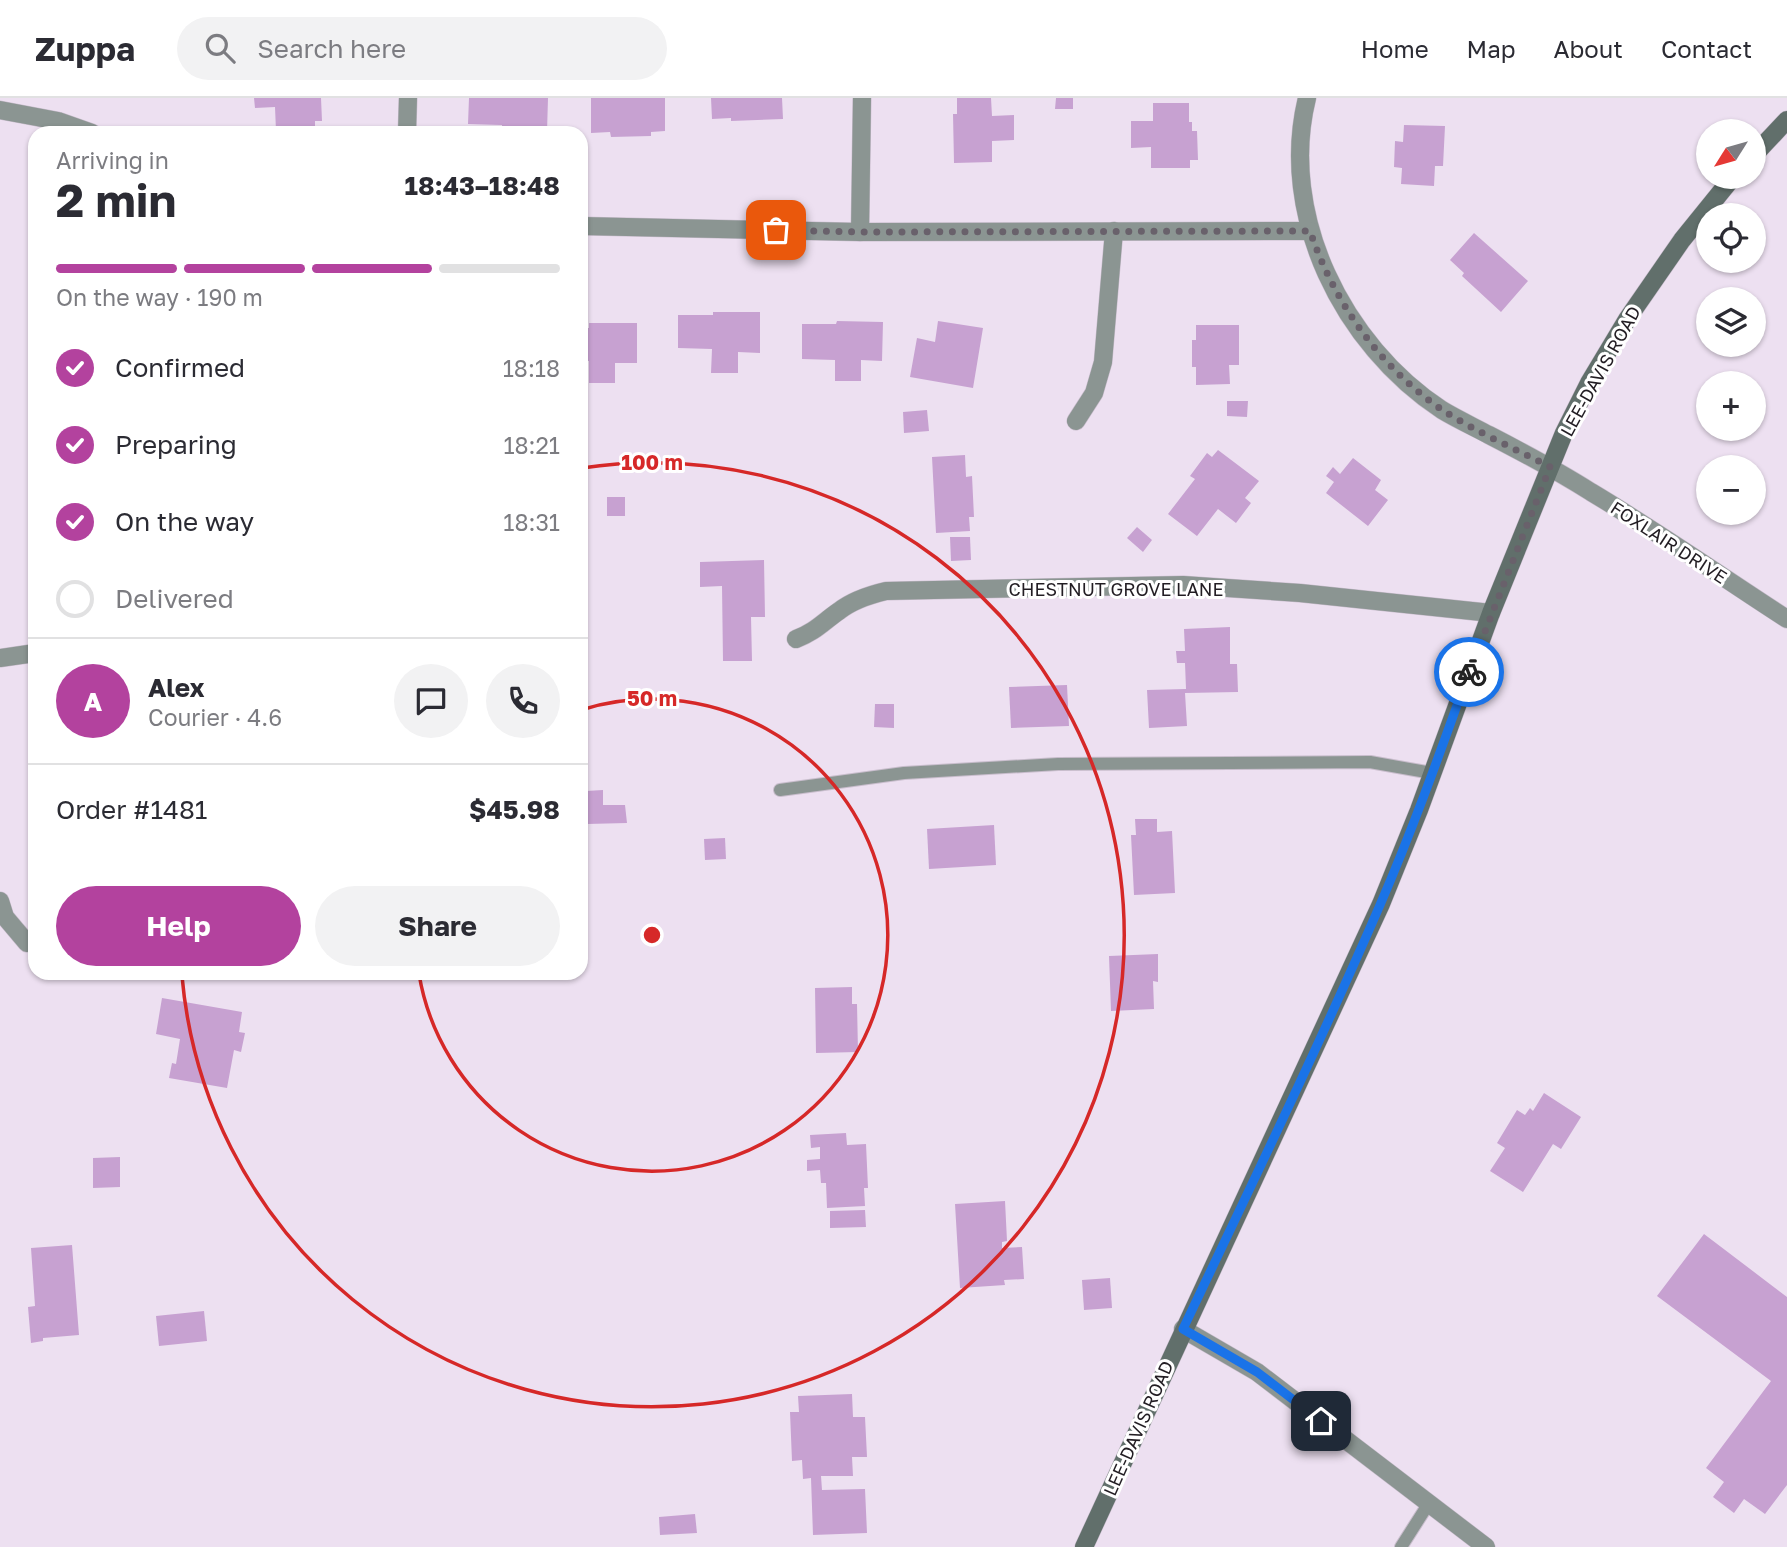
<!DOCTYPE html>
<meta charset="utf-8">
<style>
:root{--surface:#fff;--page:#f2f2f3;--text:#2b2b33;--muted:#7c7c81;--line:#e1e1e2;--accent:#b3429e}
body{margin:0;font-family:"Golos Text",sans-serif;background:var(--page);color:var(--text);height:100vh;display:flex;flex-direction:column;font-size:26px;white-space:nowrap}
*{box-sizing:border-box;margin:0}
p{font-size:23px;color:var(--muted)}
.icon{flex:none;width:38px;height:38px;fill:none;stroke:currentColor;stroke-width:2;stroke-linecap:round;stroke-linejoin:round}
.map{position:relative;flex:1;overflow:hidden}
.details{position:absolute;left:28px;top:28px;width:560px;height:854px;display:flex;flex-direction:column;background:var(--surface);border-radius:21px;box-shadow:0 2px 5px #0004}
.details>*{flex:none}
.needle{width:46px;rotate:233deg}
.tools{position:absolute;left:1696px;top:21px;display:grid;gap:14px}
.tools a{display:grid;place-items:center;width:70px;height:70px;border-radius:50%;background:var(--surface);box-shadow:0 2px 5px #0004;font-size:35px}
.pin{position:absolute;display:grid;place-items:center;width:60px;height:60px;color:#fff;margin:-30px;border-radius:14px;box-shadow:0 4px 10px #0006}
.courier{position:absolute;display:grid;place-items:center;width:70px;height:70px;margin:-35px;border:5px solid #1a73e8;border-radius:50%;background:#fff;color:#222;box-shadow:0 2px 9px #0007}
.headline em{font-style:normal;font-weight:700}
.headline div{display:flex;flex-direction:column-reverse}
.headline{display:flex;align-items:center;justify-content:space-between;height:119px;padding:0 28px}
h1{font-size:46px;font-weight:700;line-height:52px}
.bar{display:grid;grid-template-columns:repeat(4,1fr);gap:10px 7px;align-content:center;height:84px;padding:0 28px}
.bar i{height:9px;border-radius:5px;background:var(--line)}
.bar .active{background:var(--accent)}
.bar p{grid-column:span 4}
.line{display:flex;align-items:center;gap:18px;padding:0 28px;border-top:2px solid var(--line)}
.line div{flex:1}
.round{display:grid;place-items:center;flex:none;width:74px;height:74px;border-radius:37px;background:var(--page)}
ol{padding:0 28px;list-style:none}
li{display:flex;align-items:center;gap:21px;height:77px}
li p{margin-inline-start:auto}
li .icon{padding:7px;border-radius:50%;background:var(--accent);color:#fff;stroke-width:4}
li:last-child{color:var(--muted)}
li i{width:38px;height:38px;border:4px solid var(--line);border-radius:50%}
.button{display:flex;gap:14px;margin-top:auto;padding:14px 28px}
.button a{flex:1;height:80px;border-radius:42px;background:var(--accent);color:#fff;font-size:28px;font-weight:700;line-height:80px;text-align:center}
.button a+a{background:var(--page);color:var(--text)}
header{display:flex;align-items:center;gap:42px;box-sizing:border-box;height:98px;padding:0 35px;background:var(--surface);border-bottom:2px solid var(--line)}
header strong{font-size:33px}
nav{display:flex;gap:38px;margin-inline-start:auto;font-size:24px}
.search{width:490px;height:63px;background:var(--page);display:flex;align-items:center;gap:18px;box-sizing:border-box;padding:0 24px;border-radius:38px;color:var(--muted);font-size:26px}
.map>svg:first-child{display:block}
.building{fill:#c7a1d1}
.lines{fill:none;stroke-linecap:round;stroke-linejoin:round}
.lane-casing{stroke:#c8bdcc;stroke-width:14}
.street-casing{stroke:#c8bdcc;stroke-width:19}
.secondary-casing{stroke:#c8bdcc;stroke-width:19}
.lane{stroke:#8b9592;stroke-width:12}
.street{stroke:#8b9592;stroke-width:18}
.secondary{stroke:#616f6b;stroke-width:18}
.done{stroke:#69616b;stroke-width:7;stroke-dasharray:0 12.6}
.route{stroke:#1a73e8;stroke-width:9}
.ring{fill:none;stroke:#d62828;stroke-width:3.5}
.labels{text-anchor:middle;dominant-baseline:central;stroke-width:6;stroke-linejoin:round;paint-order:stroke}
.street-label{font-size:18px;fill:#221d23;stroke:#fff}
.centre{fill:#d62828;stroke:#fff;stroke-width:3.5}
.ring-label{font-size:21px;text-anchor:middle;font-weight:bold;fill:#d62828;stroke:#fff;stroke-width:6;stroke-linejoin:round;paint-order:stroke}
</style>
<header>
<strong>Zuppa</strong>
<div class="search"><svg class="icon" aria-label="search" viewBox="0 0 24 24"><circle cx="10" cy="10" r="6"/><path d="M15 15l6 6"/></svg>Search here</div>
<nav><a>Home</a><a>Map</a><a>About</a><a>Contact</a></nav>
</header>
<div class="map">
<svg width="1787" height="1449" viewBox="0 0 1787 1449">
<rect width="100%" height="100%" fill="#ede0f1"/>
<g class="building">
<polygon points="254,0 321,0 322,23 315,23 315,32 276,33 275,9 255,10"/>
<polygon points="469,0 548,0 547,34 502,32 502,27 468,26"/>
<polygon points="591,0 665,0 665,33 651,34 651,38 611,39 610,34 591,35"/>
<polygon points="711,0 782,0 783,21 731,23 731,20 712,21"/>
<polygon points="957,0 991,0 992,18 1014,17 1014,42 992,43 992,64 954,65 953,16 957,16"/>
<polygon points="1056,0 1073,0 1073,11 1055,11"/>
<polygon points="1153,5 1189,5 1189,24 1192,24 1192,33 1197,33 1198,62 1190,62 1190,70 1151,70 1151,49 1131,50 1131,23 1153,23"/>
<polygon points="1404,27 1445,28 1443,68 1435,68 1434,88 1401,86 1402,70 1394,69 1395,43 1403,44"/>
<polygon points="1474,135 1528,183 1501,214 1462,178 1464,175 1450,162"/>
<polygon points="713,214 760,214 760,255 738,254 738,275 711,275 712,251 678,250 678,217 713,217"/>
<polygon points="837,223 883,224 882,263 861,262 861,283 835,283 835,262 802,261 802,226 836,226"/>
<polygon points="938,223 983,230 973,290 910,279 917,240 935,244"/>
<polygon points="589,225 637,225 637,265 615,265 615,285 589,285 589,263 581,263 581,230 589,230"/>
<polygon points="1196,227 1239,227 1239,267 1229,267 1230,286 1196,287 1196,269 1192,269 1192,242 1196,242"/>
<polygon points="1227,303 1248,303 1247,319 1227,318"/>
<polygon points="927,312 929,333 904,335 903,314"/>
<polygon points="1218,352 1259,383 1245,400 1251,405 1236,425 1218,411 1197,438 1168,416 1195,381 1190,378 1207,355 1212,359"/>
<polygon points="965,357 966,379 972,378 974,419 969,419 970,433 936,435 932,359"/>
<polygon points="1353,360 1381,382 1375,392 1388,402 1368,428 1326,395 1334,384 1326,378 1333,369 1340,376"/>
<rect x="607" y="399" width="18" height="19"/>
<polygon points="1137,429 1152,442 1143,454 1127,440"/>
<polygon points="950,439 970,439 971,462 951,463"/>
<polygon points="764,462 765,519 751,519 752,563 723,563 722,488 700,489 700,464"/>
<polygon points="1230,529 1230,566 1237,566 1238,594 1185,595 1187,628 1149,630 1147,592 1186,591 1185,565 1177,565 1176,553 1185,553 1184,531"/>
<polygon points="1067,587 1069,628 1011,630 1009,589"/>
<polygon points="875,606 894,606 894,630 874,629"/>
<polygon points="603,692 603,707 625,707 627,725 587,726 586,693"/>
<polygon points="1135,721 1157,721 1157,734 1172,733 1175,795 1134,797 1131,737 1136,737"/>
<polygon points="994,727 996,767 929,771 927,731"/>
<polygon points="725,740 726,761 705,762 704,741"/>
<polygon points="1158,856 1158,884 1153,883 1154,911 1111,913 1109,858"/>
<polygon points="852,889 852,906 857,906 858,954 816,955 815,890"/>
<polygon points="162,900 242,914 239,934 245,935 241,954 234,952 227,990 169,980 172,965 176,966 180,941 156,936"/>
<polygon points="1544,995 1581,1019 1561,1051 1553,1046 1523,1094 1490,1073 1505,1050 1497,1045 1517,1012 1525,1017 1530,1010 1533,1013"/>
<polygon points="846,1035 847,1047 866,1046 868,1090 864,1090 865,1108 827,1110 826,1085 821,1085 820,1072 807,1073 807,1062 820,1061 820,1049 811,1050 810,1037"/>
<polygon points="120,1059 120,1089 93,1090 93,1060"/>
<polygon points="1005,1103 1007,1143 1002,1144 1002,1150 1022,1149 1024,1181 1004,1182 1005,1187 960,1190 955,1106"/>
<polygon points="865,1112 866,1129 830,1130 830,1113"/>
<polygon points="1704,1136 1787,1199 1787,1387 1765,1416 1744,1401 1734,1415 1713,1399 1724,1384 1706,1370 1771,1283 1657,1198"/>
<polygon points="72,1147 79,1237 43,1240 43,1243 31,1245 28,1209 35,1208 31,1150"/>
<polygon points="1110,1180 1112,1210 1084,1212 1082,1182"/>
<polygon points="204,1213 207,1243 159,1248 156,1218"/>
<polygon points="852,1296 853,1319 865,1319 867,1359 852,1359 853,1378 821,1378 822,1392 865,1391 867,1435 813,1437 811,1380 803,1381 802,1362 792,1363 790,1314 799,1314 798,1298"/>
<polygon points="695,1416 697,1435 660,1437 659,1419"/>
</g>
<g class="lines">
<defs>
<g id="lane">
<polyline points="780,692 904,675 1058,666 1370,664 1432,675"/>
<polyline points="1401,1449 1429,1405"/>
</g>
<g id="street">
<path d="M1307,0C1278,117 1343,247 1442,312C1457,321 1474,329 1489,337C1524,355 1558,373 1591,394C1658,434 1722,479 1787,521"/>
<polyline points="0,12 58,23 92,35"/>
<polyline points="407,35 408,0"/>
<polyline points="581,128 860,134 1310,133"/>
<polyline points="860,134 862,0"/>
<polyline points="1076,323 1094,295 1103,264 1114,133"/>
<path d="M796,541C815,534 823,524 839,513C853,502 869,497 886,493L1183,487L1300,495L1491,515"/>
<polyline points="0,560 35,555"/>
<polyline points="0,803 5,819 27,845"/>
<polyline points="1183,1231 1257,1274 1486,1449"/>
</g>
<g id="secondary">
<polyline points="1754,57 1787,22"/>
<polyline points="1084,1449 1381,806 1419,712 1491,515 1564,335 1589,285 1628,220 1682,142 1733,79"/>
</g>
</defs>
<use href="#lane" class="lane-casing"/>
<use href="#street" class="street-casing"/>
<use href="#secondary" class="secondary-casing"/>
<use href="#lane" class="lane"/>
<use href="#street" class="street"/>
<use href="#secondary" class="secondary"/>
</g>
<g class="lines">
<path class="done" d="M776,132L860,134L1310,133C1334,204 1379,268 1441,311C1472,332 1516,351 1550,369L1469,574"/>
<path class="route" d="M1321,1323L1257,1274L1183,1231C1250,1090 1318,950 1380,807C1413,731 1441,652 1469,574"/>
</g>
<g class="ring">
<path d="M581 612A236 236 0 1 1 419 876"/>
<path d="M582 370A472 472 0 1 1 182 878"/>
</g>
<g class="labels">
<g class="street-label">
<text transform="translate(1600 273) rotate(-61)">LEE-DAVIS ROAD</text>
<text transform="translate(1669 444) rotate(33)">FOXLAIR DRIVE</text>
<text x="1116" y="491">CHESTNUT GROVE LANE</text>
<text transform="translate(1138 1330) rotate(-66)">LEE-DAVIS ROAD</text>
</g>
</g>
<circle cx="652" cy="837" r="10" class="centre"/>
<g class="ring-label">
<text x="652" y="372">100 m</text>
<text x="652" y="608">50 m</text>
</g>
</svg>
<div class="tools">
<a><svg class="needle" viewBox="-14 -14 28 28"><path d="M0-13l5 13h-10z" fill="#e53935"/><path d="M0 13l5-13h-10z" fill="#7c7c81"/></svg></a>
<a><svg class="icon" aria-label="locate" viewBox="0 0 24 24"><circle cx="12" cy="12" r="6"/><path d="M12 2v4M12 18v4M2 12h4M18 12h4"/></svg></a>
<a><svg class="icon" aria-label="layers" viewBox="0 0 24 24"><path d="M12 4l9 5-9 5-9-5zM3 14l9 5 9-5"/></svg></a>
<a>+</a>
<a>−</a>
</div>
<div class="pin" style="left:776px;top:132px;background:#ea580c"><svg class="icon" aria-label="bag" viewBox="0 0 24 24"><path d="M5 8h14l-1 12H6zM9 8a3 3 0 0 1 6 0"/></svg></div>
<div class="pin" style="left:1321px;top:1323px;background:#1f2937"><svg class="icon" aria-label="home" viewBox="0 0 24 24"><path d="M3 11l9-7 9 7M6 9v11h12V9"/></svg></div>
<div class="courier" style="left:1469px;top:574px"><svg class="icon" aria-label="bike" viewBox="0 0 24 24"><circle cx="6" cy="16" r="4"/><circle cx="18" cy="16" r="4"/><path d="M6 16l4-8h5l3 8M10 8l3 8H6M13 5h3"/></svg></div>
<section class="details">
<div class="headline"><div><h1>2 min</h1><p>Arriving in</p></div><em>18:43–18:48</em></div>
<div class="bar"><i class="active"></i><i class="active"></i><i class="active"></i><i></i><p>On the way · 190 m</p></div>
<ol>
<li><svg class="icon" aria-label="check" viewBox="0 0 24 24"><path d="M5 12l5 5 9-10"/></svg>Confirmed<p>18:18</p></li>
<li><svg class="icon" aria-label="check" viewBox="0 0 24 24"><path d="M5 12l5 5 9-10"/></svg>Preparing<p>18:21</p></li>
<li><svg class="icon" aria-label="check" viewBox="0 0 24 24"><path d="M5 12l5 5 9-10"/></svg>On the way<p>18:31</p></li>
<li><i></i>Delivered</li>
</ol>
<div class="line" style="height:126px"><b class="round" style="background:var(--accent);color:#fff">A</b><div><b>Alex</b><p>Courier · 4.6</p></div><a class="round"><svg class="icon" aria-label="chat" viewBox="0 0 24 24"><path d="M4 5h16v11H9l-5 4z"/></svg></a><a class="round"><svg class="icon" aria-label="phone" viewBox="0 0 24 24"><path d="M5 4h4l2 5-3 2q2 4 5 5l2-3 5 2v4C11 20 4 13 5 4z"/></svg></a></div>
<div class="line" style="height:91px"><div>Order #1481</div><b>$45.98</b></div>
<div class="button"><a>Help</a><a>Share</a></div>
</section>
</div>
